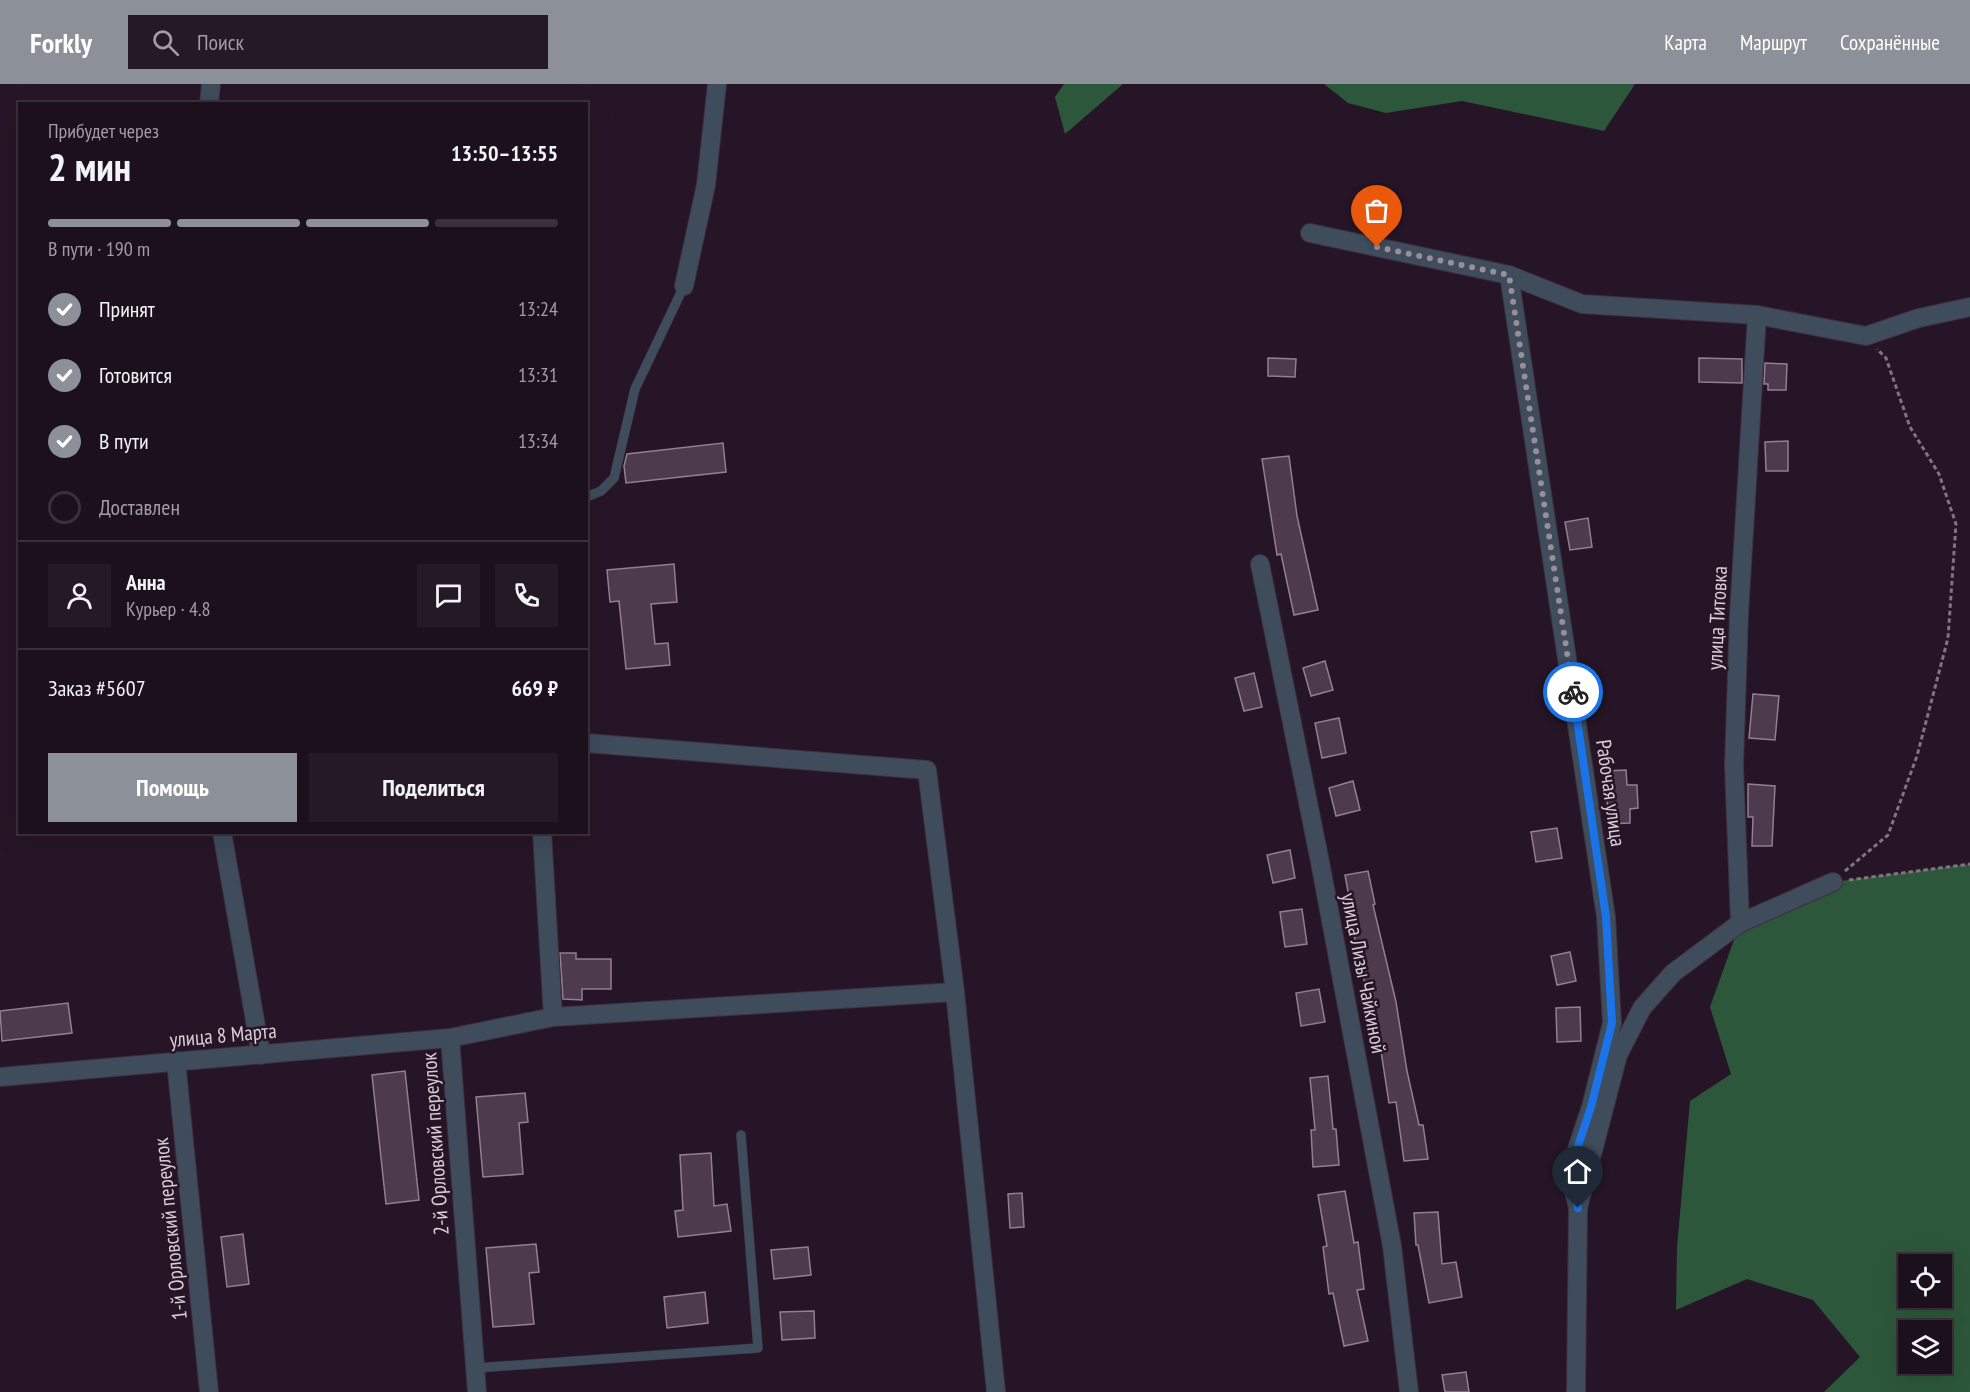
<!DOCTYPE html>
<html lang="ru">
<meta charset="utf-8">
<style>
:root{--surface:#1c101c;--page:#251925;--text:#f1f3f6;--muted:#a09da3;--line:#3a303b;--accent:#8c9099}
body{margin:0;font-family:"PT Sans Narrow",sans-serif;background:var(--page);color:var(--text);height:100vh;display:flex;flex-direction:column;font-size:22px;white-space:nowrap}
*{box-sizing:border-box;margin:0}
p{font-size:20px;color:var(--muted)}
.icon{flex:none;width:33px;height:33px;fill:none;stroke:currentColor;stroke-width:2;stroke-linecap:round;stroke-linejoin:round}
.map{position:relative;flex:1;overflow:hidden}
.drawer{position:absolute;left:18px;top:18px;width:570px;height:732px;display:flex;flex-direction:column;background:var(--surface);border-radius:0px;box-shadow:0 6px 24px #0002,0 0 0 2px var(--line)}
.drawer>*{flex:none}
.buttons{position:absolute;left:1898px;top:1170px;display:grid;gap:12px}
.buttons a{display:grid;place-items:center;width:54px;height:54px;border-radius:0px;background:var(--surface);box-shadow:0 6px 24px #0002,0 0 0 2px var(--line);font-size:30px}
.pin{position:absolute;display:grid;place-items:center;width:51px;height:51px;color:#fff;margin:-62px -26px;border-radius:50% 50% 50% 0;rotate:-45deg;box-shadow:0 0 6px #0007}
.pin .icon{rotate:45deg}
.courier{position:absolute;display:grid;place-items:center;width:60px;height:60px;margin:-30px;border:4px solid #1a73e8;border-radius:50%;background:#fff;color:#222;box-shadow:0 2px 8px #0007}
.headline em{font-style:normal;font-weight:600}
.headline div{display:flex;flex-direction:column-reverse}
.headline{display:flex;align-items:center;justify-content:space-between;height:102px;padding:0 30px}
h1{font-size:39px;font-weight:600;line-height:45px}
.bar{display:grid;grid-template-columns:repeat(4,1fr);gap:9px 6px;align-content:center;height:72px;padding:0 30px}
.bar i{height:8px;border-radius:4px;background:var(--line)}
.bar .on{background:var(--accent)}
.bar p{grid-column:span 4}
.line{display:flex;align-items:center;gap:15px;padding:0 30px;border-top:2px solid var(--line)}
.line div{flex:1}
.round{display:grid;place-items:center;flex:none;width:63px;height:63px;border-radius:0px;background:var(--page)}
ol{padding:0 30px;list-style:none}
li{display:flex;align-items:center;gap:18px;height:66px}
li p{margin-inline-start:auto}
li .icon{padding:6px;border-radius:50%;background:var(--accent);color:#fff;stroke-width:4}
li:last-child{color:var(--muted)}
li i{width:33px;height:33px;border:3px solid var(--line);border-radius:50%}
.cta{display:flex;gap:12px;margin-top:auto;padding:12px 30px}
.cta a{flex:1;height:69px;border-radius:0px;background:var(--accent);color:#fff;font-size:24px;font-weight:600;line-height:69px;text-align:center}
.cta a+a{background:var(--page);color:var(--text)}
header{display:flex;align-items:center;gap:36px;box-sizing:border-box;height:84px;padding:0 30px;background:var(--accent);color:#fff}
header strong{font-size:28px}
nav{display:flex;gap:33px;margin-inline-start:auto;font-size:21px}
.search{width:420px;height:54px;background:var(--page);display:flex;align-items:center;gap:15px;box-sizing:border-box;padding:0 21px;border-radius:0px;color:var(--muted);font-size:22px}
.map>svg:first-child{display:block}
.forest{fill:#2d573a;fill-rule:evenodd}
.building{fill:#4d3a4c;stroke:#937e92;stroke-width:1.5}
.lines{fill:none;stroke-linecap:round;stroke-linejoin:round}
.lane-casing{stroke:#3f2f3f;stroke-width:10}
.street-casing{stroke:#3f2f3f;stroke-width:20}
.path{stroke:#817381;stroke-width:3;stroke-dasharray:4.5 3;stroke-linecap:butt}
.lane{stroke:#3e4c5b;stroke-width:9}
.street{stroke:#3e4c5b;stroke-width:18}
.done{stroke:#9a8d9a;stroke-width:6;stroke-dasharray:0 10.8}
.route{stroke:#1a73e8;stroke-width:8}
.labels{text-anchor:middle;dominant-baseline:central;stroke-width:5;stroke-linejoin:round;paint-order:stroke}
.street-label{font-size:21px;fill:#d9cdd8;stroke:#261526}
</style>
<header>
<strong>Forkly</strong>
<div class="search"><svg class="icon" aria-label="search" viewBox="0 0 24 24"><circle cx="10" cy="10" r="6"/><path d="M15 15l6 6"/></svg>Поиск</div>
<nav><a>Карта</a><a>Маршрут</a><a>Сохранённые</a></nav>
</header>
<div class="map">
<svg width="1970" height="1308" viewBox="0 0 1970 1308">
<rect width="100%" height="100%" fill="#261526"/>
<g class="forest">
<polygon points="1064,0 1123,0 1065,50 1055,13"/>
<polygon points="1324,0 1635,0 1604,47 1462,17 1386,29 1348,19"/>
<path d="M1970,780V1308H1824L1860,1273L1813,1216L1747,1195L1676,1226L1677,1163L1690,1017L1731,990L1710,923L1740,839L1833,798ZM1908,1180H1941V1214H1908ZM1908,1246H1941V1280H1908Z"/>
</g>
<g class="building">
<polygon points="1268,274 1296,275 1295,293 1268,292"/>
<polygon points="1699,274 1742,275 1742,299 1699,298"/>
<polygon points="1765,279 1787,280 1786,306 1768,306 1768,300 1764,300"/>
<polygon points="1788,357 1788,387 1766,387 1765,358"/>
<polygon points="723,359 726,388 626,399 624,382 627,370"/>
<polygon points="1289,372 1297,432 1318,526 1294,531 1281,470 1277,471 1262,375"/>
<polygon points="1588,434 1592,463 1570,466 1565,438"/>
<polygon points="674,480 677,518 651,520 655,560 668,559 670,581 626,585 619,517 610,518 607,486"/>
<polygon points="1325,577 1333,606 1311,612 1303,584"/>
<polygon points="1254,589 1262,623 1244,627 1235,594"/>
<polygon points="1753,610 1779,612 1775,656 1749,654"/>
<polygon points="1339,634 1346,669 1322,674 1315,639"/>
<polygon points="1626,686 1627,701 1637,701 1638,724 1630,725 1630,739 1608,740 1606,687"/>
<polygon points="1353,697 1360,726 1336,732 1329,704"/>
<polygon points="1748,700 1775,702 1772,762 1752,762 1753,733 1748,733"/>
<polygon points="1557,744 1562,774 1536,778 1531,748"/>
<polygon points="1290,766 1295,794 1273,799 1267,771"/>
<polygon points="1368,787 1375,820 1373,821 1396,918 1407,987 1419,1041 1423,1041 1428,1075 1404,1077 1396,1018 1389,1019 1374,922 1370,923 1353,847 1355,846 1345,791"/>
<polygon points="1302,825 1307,860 1285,863 1280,828"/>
<polygon points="1570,868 1576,897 1557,901 1551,872"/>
<polygon points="560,869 576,869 576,875 611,875 611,905 582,905 582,916 563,915"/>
<polygon points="1319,905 1325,938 1301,942 1296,909"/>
<polygon points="68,919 72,949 2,957 0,927"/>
<polygon points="1580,923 1581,957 1557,958 1556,924"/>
<polygon points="405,987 419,1116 386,1120 372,991"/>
<polygon points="1328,992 1333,1045 1336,1045 1339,1081 1313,1083 1311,1046 1315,1046 1310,994"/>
<polygon points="525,1009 528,1038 519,1039 523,1090 483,1093 476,1013"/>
<polygon points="711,1069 714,1122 727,1120 731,1147 678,1153 675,1127 683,1126 680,1071"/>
<polygon points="1345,1107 1354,1159 1358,1158 1364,1205 1357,1206 1368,1257 1344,1262 1333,1209 1329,1210 1323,1163 1327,1162 1318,1111"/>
<polygon points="1022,1109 1024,1143 1010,1144 1008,1110"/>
<polygon points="1438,1128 1442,1180 1456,1178 1462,1213 1429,1219 1418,1161 1416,1161 1414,1129"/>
<polygon points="243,1150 249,1200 227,1203 221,1153"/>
<polygon points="536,1160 539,1188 529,1189 534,1240 493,1243 486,1164"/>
<polygon points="808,1163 811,1191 774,1195 771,1166"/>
<polygon points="705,1208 708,1239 667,1244 664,1213"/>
<polygon points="814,1227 815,1254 782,1256 780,1228"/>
<polygon points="1466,1288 1469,1308 1445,1308 1442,1291"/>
</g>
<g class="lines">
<defs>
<g id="lane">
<polyline points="586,413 601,407 614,394 635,305 684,202"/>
<polyline points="475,1284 758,1264 741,1051"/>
</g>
<g id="street">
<polyline points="209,20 211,0"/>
<polyline points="1310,149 1509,191 1582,220 1757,231 1866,252 1919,234 1970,223"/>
<polyline points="1509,191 1606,833 1612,939 1591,1023 1574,1074 1573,1103 1578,1124"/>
<polyline points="684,202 706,101 717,0"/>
<polyline points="1260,480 1320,778 1392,1162 1409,1308"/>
<polyline points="586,659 927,686 955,908 996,1308"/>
<polyline points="222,748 261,971"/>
<polyline points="1740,839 1734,682 1739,530 1757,231"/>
<polyline points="553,933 955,908"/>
<polyline points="176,977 209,1308"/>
<polyline points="0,993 450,954"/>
<polyline points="477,1308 450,954 553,933 542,748"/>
<polyline points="1576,1308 1578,1124 1618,971 1642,924 1673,889 1740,839 1833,798"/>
</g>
</defs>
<use href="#lane" class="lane-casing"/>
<use href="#street" class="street-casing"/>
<g class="path">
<polyline points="1845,787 1888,751 1917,672 1948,554 1956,440 1939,390 1910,343 1886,274 1877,265"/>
<polyline points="1849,796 1970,780"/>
</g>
<use href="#lane" class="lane"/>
<use href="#street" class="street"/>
</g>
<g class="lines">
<polyline class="done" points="1377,163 1509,191 1573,608"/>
<polyline class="route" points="1573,608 1606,833 1612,939 1591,1023 1574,1074 1573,1103 1578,1124"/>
</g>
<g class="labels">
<g class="street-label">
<text transform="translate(1717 534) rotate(-87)">улица Титовка</text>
<text transform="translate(1611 709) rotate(82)">Рабочая улица</text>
<text transform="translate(1364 889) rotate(79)">улица Лизы Чайкиной</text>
<text transform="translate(223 951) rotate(-5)">улица 8 Марта</text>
<text transform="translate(435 1060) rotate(-94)">2-й Орловский переулок</text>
<text transform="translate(170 1145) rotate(-96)">1-й Орловский переулок</text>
</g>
</g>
</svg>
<div class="buttons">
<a><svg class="icon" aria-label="locate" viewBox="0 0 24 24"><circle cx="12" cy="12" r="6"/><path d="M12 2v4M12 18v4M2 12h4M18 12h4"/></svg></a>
<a><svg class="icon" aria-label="layers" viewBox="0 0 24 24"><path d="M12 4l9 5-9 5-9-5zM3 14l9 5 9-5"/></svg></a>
</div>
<div class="pin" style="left:1377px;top:163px;background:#ea580c"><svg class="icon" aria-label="bag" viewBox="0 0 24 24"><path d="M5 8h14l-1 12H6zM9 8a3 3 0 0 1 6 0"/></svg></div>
<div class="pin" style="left:1578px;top:1124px;background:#1f2937"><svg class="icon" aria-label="home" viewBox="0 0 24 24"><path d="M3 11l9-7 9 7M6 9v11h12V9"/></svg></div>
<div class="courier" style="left:1573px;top:608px"><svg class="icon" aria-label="bike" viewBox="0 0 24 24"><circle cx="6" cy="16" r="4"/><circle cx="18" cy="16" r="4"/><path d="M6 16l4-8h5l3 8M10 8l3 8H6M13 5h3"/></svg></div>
<section class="drawer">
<div class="headline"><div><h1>2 мин</h1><p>Прибудет через</p></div><em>13:50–13:55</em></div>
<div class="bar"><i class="on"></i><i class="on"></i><i class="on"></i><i></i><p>В пути · 190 m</p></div>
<ol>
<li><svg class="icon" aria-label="check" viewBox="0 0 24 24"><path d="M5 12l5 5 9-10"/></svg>Принят<p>13:24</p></li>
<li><svg class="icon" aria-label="check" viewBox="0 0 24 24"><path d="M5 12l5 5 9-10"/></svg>Готовится<p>13:31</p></li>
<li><svg class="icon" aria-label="check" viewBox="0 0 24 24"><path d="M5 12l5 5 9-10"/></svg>В пути<p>13:34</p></li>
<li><i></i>Доставлен</li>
</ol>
<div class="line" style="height:108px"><a class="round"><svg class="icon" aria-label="person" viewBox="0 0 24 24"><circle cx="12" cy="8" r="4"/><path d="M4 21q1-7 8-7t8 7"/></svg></a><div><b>Анна</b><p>Курьер · 4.8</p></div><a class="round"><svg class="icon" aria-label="chat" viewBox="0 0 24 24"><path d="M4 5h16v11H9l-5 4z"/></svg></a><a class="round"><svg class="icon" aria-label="phone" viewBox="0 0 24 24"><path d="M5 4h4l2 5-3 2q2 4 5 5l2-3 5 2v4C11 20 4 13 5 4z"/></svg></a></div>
<div class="line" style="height:78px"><div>Заказ #5607</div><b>669 ₽</b></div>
<div class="cta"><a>Помощь</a><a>Поделиться</a></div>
</section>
</div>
